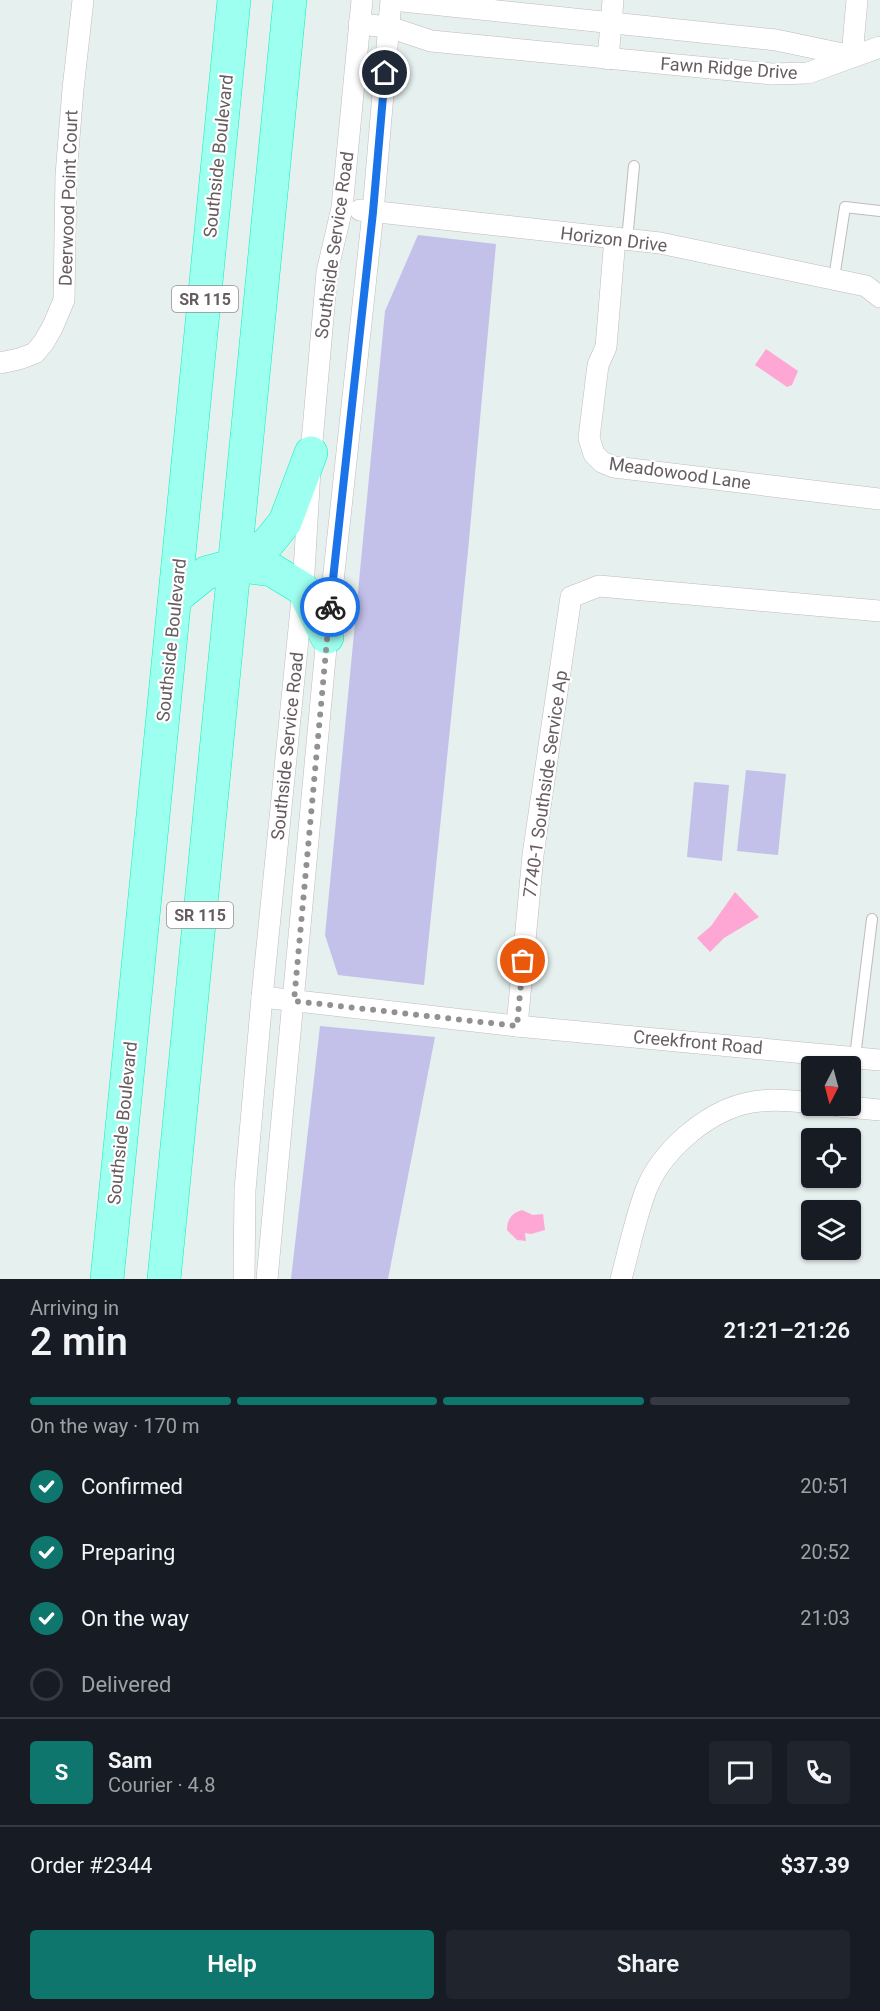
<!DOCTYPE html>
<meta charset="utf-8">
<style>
:root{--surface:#171b24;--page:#20242c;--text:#f1f3f6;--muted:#9ea1a6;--line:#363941;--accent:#0f766e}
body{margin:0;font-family:Roboto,sans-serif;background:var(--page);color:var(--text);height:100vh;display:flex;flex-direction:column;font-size:22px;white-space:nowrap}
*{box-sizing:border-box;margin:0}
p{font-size:20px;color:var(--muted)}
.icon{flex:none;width:33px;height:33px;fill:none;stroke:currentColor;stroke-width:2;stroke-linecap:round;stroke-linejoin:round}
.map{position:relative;height:1279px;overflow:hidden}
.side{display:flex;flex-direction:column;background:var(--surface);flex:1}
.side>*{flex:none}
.needle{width:39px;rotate:186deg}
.fabs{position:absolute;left:801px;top:1056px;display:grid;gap:12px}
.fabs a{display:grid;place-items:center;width:60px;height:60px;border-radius:6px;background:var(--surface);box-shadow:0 2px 4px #0004;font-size:30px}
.pin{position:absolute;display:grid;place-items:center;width:51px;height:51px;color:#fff;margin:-26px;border:3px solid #fff;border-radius:50%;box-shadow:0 2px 6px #0007}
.courier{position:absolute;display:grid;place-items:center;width:60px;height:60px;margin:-30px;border:4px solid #1a73e8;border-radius:50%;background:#fff;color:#222;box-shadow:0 2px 8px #0007}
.headline em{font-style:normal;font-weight:600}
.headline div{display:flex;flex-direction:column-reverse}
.headline{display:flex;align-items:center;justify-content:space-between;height:102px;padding:0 30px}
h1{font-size:39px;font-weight:600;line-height:45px}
.bar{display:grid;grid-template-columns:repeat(4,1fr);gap:9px 6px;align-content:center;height:72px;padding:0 30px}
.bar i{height:8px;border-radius:4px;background:var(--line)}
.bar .current{background:var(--accent)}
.bar p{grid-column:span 4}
.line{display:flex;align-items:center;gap:15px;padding:0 30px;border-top:2px solid var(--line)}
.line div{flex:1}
.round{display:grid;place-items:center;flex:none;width:63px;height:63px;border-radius:6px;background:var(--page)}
ol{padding:0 30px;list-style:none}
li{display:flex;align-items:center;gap:18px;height:66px}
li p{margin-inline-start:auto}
li .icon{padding:6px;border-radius:50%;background:var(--accent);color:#fff;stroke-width:4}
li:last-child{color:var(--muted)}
li i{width:33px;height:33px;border:3px solid var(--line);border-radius:50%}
.button{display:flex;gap:12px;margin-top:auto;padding:12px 30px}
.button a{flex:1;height:69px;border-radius:6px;background:var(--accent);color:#fff;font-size:24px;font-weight:600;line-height:69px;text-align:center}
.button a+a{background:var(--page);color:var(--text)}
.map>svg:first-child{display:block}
.green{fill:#c3c1e9}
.water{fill:#ffa7d4}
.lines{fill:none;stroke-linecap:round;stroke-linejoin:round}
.service-casing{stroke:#c2babd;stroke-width:12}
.minor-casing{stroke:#c2babd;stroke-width:22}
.trunk-casing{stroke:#00f6b5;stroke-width:34}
.service{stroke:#fff;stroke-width:10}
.minor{stroke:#fff;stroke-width:21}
.trunk{stroke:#9dffef;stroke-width:33}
.done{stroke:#939092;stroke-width:6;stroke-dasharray:0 10.8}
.route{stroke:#1a73e8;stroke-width:8}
.labels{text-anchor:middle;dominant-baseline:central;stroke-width:4.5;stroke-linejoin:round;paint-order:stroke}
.shield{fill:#fff;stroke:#958e90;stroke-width:1.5}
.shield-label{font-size:16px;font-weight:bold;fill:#675d61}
.street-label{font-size:18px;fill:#675d61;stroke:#fff}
</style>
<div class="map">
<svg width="880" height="1279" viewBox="0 0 880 1279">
<rect width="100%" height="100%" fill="#e6f0ee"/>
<g class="green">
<polygon points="418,235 496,244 468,551 424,985 338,975 325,935 385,311"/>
<polygon points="746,770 786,774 778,855 737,851"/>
<polygon points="694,782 729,785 722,861 687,857"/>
<polygon points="320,1026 435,1037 388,1279 291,1279"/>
</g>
<g class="water">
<polygon points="766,349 798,371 792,385 787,387 755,365"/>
<polygon points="735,892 759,917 724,938 710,952 697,938 711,926"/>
<path d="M522,1210L533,1215L543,1214L545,1230L531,1234L525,1233L526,1241L517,1240L507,1230C507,1219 512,1213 522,1210Z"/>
</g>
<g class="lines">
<defs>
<g id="service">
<polyline points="627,240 634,166"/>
<polyline points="834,278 845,207 880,211"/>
<polyline points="855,1057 872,919"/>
</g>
<g id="minor">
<polyline points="393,0 776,40 852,56"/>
<polyline points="359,24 389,27 431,41 772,74 808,73 880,47"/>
<polyline points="852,56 857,0"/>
<polyline points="608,59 613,0"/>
<polyline points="360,210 660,243 866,286 880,297"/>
<polyline points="615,238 606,347 598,365 589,438 594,454 602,462 614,467 880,499"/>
<polyline points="0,363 19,359 35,353 44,342 53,326 64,300 66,175 73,89 83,0"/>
<polyline points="262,997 517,1026 880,1060"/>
<polyline points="517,1026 533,855 571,597 599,586 880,611"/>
<polyline points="838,1106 880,1110"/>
<polyline points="244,1279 245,1190 262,997 303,589 311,453 327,272 342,208 362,0"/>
<polyline points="267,1279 327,637 373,212 391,0"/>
<path d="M621,1279C629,1250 635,1219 646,1190C661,1152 703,1115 743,1104C765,1098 789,1100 812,1103"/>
</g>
<g id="trunk">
<polyline points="235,565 272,570 303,589 327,637"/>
<polyline points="175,598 206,573 235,565 268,543 285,522 311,453"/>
<polyline points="107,1279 234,0"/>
<polyline points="164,1279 290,0"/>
</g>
</defs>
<use href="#service" class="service-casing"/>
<use href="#minor" class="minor-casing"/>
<use href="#trunk" class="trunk-casing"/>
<use href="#service" class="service"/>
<use href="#minor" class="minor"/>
<use href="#trunk" class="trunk"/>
</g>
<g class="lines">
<polyline class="done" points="330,607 294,1001 517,1026 523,961"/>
<polyline class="route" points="330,607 373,212 385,73"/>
</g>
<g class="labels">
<g class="shield">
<rect x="172" y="286" width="66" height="26" rx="4.5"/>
<rect x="167" y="902" width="66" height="26" rx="4.5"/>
</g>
<g class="shield-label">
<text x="205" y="299">SR 115</text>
<text x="200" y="915">SR 115</text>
</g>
<g class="street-label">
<text transform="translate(729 68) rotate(4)">Fawn Ridge Drive</text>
<text transform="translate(218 156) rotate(-84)">Southside Boulevard</text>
<text transform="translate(68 198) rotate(-88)">Deerwood Point Court</text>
<text transform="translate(614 239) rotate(7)">Horizon Drive</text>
<text transform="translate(334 245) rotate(-82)">Southside Service Road</text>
<text transform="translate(680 473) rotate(8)">Meadowood Lane</text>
<text transform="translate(171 640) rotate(-84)">Southside Boulevard</text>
<text transform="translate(287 746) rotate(-84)">Southside Service Road</text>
<text transform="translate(545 784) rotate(-82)">7740-1 Southside Service Ap</text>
<text transform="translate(698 1042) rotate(5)">Creekfront Road</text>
<text transform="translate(122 1123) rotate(-84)">Southside Boulevard</text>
</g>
</g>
</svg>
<div class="fabs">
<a><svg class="needle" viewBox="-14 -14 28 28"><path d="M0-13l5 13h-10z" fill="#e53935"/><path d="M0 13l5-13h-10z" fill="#9ea1a6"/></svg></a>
<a><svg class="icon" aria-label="locate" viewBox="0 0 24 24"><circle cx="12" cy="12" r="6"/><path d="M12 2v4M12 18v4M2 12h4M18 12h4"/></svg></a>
<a><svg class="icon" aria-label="layers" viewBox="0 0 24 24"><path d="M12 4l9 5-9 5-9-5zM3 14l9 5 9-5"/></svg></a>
</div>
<div class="pin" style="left:523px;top:961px;background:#ea580c"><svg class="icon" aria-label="bag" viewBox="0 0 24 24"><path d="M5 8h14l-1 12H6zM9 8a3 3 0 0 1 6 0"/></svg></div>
<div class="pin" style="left:385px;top:73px;background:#1f2937"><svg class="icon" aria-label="home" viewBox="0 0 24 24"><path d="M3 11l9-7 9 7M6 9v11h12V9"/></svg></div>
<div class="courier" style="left:330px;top:607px"><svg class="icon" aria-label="bike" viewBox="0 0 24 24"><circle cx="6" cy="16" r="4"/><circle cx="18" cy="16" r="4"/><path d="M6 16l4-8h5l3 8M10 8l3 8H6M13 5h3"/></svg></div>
</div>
<section class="side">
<div class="headline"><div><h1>2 min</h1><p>Arriving in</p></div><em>21:21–21:26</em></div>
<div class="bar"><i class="current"></i><i class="current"></i><i class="current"></i><i></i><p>On the way · 170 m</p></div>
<ol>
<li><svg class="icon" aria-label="check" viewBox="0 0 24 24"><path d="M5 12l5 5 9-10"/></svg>Confirmed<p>20:51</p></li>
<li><svg class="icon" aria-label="check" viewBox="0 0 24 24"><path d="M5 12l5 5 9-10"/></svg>Preparing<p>20:52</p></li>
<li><svg class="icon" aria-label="check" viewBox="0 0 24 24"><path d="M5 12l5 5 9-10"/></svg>On the way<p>21:03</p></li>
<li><i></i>Delivered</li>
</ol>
<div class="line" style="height:108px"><b class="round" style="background:var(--accent);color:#fff">S</b><div><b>Sam</b><p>Courier · 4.8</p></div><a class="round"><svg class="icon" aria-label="chat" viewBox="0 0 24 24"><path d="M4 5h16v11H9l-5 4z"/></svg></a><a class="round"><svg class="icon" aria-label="phone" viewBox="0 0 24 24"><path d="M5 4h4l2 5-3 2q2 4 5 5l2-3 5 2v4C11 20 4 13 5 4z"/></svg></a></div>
<div class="line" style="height:78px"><div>Order #2344</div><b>$37.39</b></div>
<div class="button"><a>Help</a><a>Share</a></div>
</section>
